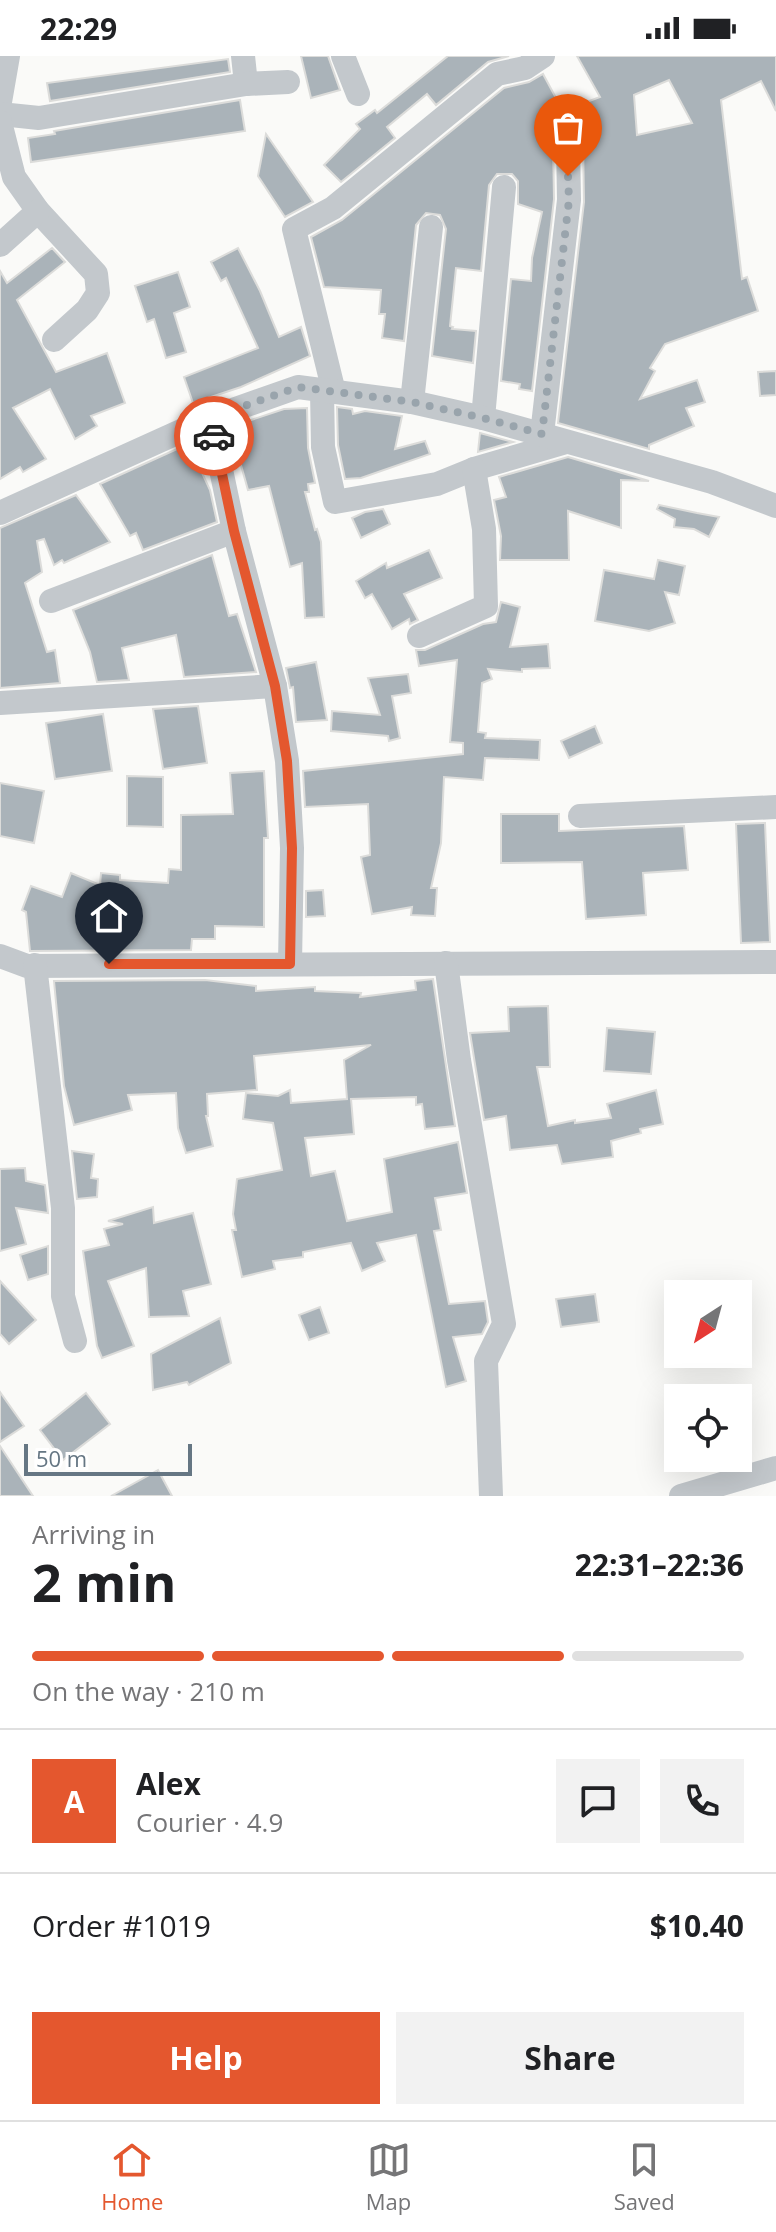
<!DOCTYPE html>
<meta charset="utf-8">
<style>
:root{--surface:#fff;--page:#f2f2f2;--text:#202124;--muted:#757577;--line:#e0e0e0;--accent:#e4572e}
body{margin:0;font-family:"Open Sans",sans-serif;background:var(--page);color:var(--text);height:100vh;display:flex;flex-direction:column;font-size:30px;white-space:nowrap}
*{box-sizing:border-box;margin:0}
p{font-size:26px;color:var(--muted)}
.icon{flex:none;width:44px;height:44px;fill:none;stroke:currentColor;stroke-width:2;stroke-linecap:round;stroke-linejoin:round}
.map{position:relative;height:1440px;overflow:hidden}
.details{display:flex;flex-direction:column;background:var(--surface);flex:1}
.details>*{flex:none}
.needle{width:52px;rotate:216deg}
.tools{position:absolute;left:664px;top:1224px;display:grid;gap:16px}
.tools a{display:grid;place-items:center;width:88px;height:88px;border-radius:0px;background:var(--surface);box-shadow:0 8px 32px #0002;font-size:40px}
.scale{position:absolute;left:24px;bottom:20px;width:168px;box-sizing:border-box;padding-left:8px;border:4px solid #657683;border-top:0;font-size:22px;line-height:28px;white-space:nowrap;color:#657683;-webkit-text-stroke:6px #fff;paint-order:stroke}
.pin{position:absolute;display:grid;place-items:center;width:68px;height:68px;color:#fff;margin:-82px -34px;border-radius:50% 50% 50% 0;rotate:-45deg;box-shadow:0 0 8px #0007}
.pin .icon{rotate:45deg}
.courier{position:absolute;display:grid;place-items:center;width:80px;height:80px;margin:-40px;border:6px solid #e4572e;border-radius:50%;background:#fff;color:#222;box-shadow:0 2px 10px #0007}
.summary em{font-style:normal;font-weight:700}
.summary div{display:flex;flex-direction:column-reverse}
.summary{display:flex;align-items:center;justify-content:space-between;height:136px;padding:0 32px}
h1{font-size:52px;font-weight:700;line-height:60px}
.bar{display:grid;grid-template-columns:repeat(4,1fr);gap:12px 8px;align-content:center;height:96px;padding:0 32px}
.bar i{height:10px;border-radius:6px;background:var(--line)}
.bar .current{background:var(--accent)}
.bar p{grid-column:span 4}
.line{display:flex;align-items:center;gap:20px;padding:0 32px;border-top:2px solid var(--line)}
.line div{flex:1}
.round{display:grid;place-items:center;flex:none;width:84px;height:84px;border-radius:0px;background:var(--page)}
.primary-button{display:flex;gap:16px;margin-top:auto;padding:16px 32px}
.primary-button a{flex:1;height:92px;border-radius:0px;background:var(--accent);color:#fff;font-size:32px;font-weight:700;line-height:92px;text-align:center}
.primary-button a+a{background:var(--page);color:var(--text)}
.status{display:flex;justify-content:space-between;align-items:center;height:56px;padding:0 40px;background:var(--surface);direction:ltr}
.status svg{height:22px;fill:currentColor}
.tabs{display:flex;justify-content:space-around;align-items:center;height:112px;border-top:2px solid var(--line);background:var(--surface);font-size:22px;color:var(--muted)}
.tabs a{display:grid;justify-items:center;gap:4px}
.tabs .current{color:var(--accent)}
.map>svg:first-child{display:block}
.building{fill:#aab3b9;stroke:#dcdcda;stroke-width:2;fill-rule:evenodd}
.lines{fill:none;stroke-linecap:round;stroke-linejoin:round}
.minor{stroke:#c3c8cc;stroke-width:24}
.done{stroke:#99a4ac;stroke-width:8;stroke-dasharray:0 14.4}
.route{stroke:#e4572e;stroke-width:10}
</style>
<div class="status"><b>22:29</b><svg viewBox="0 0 49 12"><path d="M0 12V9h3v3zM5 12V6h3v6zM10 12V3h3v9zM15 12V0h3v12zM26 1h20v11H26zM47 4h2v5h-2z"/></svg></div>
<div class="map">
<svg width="776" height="1440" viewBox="0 0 776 1440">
<rect width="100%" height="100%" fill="#fafaf8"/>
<g class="building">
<polygon points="301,0 328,0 340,34 311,42"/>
<polygon points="448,0 509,0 488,6 436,49 427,38 387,71 395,82 341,126 324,109 360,73 356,68 375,54 377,57"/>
<path d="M577,0H776V55L761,25L721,44L742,223L747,221L758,255L665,288L650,312L655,315L640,343L697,324L705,346L686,352L694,370L649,389V393L558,367L584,146L583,86L576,73H561L555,78L553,85L554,143L532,335L519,333L520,328L501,325L511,223L531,225L532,202L542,156L518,148V125L512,118H497L489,129L481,215L456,212L450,270L453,271L452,273L476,275L473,307L432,300L446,173L440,159L426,157L416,169L404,285L382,282L385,258H379L381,234L324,231L311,181L342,164L504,32L529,26L543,18L563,55L600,41ZM669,24L692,67L637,79L634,39Z"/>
<polygon points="228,3 230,16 50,45 47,27"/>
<polygon points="240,44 245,75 31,106 28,82 55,78 54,75"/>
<polygon points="266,78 313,146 285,161 258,120"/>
<polygon points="52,192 65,206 17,244 56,316 107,297 125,347 91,360 97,370 75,383 50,333 13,352 46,403 23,416 20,411 0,423 0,215 7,227"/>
<polygon points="238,192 260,235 279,281 301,271 310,300 241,331 193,347 184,321 258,292 226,222 221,225 211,206"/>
<polygon points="178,216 190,251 174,257 186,296 166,302 154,263 147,266 135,230"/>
<polygon points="776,315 776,339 760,340 758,316"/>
<polygon points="337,351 352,353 353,358 365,355 402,360 395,393 425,385 430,398 361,422 345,423 338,389"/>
<polygon points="307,352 308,392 315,427 308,428 309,436 305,436 315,474 317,473 321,486 324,561 305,562 302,507 290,511 269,430 248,434 235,388 231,390 227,372 284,353"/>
<polygon points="480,377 513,386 478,396"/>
<polygon points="199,383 203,403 197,406 210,434 217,466 143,494 136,477 130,480 100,428"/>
<polygon points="568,401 649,425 621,424 621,472 568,455 569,504 500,504 501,480 494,444 506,441 499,421"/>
<polygon points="76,439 110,486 64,507 62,504 54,509 44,483 37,485 42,516 25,527 47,596 55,594 60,627 0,632 0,472"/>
<polygon points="659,449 697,457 719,461 709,481 694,473 674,471 675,463 657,453"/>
<polygon points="383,453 390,468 361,482 352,462 365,456"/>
<polygon points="429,494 442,522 404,538 418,564 410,568 409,563 392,573 372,538 365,542 356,525 386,507 387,512"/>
<polygon points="212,499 229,560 237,558 256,616 184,621 176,579 122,592 129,624 97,626 90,596 73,554"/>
<polygon points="658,504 685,510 679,539 665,536 675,567 649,575 595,565 604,514 654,523"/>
<polygon points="501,546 520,551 510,591 548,588 550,612 522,613 522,616 488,613 492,623 482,627 478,676 486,677 485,682 540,684 539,704 485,702 483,724 444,721 441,787 431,832 437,832 435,860 411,859 412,851 372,858 361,801 370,799 368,748 305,751 303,715 463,698 463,687 450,686 457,604 419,610 416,594 425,594 483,568 496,566"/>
<polygon points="316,606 327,664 296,666 293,631 290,632 286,612"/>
<polygon points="408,618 411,637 392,640 400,682 389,685 388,680 331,675 332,655 380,659 368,622"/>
<polygon points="198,650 207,707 163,713 153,653"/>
<polygon points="103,658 112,715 55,723 46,667"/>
<polygon points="595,670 602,687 569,702 561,685"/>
<polygon points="264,715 268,782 264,782 264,871 215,870 215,883 192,883 191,894 30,895 26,856 22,854 31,830 62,841 71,817 100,829 101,817 120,819 120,824 168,827 169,813 181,814 181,759 233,758 230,717"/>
<polygon points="127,720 163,721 163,771 127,770"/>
<polygon points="0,727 44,735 34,787 0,780"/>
<polygon points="501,758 559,758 559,775 684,770 688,814 643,817 646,859 586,863 582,806 501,807"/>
<polygon points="765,767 770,886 741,887 736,768"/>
<polygon points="323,834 325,860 306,861 306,835"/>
<polygon points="433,923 455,1070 425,1073 422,1048 416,1049 416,1041 351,1043 354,1078 305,1082 311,1120 335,1115 347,1165 392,1156 384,1103 458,1086 467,1137 435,1142 441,1174 434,1175 449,1248 485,1245 488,1266 482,1278 453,1281 466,1325 446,1331 416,1179 377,1187 385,1205 362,1215 351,1187 303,1196 303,1201 273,1205 275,1213 242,1221 232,1174 236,1174 233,1158 237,1123 282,1114 273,1067 243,1063 246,1037 278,1040 290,1034 291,1047 347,1043 344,1004 371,989 254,1000 257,1034 207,1038 208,1060 206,1060 213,1090 186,1097 178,1072 176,1037 128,1039 132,1054 74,1069 64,1030 54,925 205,924 256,930 256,935 315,931 315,935 361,937 360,941 416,934 415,925"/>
<polygon points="548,950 550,1011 537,1011 548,1070 575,1064 575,1067 611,1062 607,1048 656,1034 663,1068 640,1073 641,1077 611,1085 613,1101 562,1108 557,1089 510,1094 506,1060 484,1064 470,977 509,975 508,951"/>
<polygon points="607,972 655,976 651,1018 604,1015"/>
<polygon points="72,1095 94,1098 91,1122 98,1123 97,1141 77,1143"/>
<polygon points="25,1112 26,1125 45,1129 48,1157 16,1152 26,1188 0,1195 0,1113"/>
<polygon points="153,1151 154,1167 193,1157 211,1228 183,1235 189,1260 149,1261 146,1212 108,1225 134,1290 102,1302 97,1290 83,1195 109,1189 104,1173 123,1168 108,1165"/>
<polygon points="48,1190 48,1218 28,1224 20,1199"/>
<polygon points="0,1225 36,1264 9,1288 0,1278"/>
<polygon points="595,1238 599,1266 561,1271 556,1243"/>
<polygon points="320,1251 329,1277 309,1284 299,1259"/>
<polygon points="220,1262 231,1307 189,1329 187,1326 153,1334 151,1298"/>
<polygon points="0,1336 24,1370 0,1386"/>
<polygon points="86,1337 110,1368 63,1404 40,1374"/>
<polygon points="0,1390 33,1440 0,1440"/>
<polygon points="158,1414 172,1440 111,1440"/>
</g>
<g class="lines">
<g class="minor">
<polyline points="243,0 246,28"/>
<polyline points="343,0 358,38"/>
<polyline points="0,46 8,0"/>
<polyline points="0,58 39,62 246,28 288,26"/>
<polyline points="0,66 14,121 38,155 96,218 98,237 87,254 54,284"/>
<polyline points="0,189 38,155"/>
<polyline points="322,334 323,391 335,446 437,428 474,413 566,386"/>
<polyline points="334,336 294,173 333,152 497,18 525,12 543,0"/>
<polyline points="412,346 431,171"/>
<polyline points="210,362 234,475 275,630 287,705 292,792 290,908"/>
<polyline points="483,362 504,131"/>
<polyline points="542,378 569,144 568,86"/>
<polyline points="0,457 210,362 298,331 412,346 483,362 712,426 776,450"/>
<polyline points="51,545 234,475"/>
<polyline points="419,580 486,550 484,473 474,413"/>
<polyline points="0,647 275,630"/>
<polyline points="580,760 776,751"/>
<polyline points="0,900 27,910 776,906"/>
<polyline points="446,907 459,1004 504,1268 486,1305 491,1440"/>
<polyline points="35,909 63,1152 63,1240 75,1285"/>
<polyline points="681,1440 776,1412"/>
</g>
</g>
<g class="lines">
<polyline class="done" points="214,380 210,362 298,331 412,346 483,362 542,378 569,144 568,120"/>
<polyline class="route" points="109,908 290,908 292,792 287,705 275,630 234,475 214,380"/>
</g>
</svg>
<div class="tools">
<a><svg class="needle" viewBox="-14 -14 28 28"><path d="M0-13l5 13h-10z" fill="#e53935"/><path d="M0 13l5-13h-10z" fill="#757577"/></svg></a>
<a><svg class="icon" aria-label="locate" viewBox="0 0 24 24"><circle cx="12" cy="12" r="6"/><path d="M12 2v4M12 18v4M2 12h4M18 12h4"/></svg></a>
</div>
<div class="scale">50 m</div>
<div class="pin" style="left:568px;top:120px;background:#ea580c"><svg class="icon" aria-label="bag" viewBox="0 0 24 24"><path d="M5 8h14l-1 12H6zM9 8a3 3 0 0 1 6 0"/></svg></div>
<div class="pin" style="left:109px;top:908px;background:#1f2937"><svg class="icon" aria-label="home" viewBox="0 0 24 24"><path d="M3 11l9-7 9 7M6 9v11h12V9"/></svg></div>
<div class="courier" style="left:214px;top:380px"><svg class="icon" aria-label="car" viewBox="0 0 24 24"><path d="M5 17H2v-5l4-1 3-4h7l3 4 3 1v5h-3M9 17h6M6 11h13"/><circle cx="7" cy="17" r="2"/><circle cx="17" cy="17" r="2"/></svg></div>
</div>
<section class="details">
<div class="summary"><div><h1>2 min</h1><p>Arriving in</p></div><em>22:31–22:36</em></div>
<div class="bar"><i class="current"></i><i class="current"></i><i class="current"></i><i></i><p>On the way · 210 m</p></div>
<div class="line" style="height:144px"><b class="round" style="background:var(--accent);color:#fff">A</b><div><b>Alex</b><p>Courier · 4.9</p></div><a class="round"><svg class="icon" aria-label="chat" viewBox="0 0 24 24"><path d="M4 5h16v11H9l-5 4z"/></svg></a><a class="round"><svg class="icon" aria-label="phone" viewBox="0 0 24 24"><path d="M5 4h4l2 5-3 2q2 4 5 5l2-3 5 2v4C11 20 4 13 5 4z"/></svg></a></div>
<div class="line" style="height:104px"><div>Order #1019</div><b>$10.40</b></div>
<div class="primary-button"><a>Help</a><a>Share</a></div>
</section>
<nav class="tabs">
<a class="current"><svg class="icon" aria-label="home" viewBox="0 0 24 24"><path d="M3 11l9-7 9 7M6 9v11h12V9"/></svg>Home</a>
<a><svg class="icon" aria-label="map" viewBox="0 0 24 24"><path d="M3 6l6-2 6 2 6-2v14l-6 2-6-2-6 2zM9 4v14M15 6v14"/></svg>Map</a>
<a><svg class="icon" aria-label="saved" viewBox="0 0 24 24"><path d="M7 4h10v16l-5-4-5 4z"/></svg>Saved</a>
</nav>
